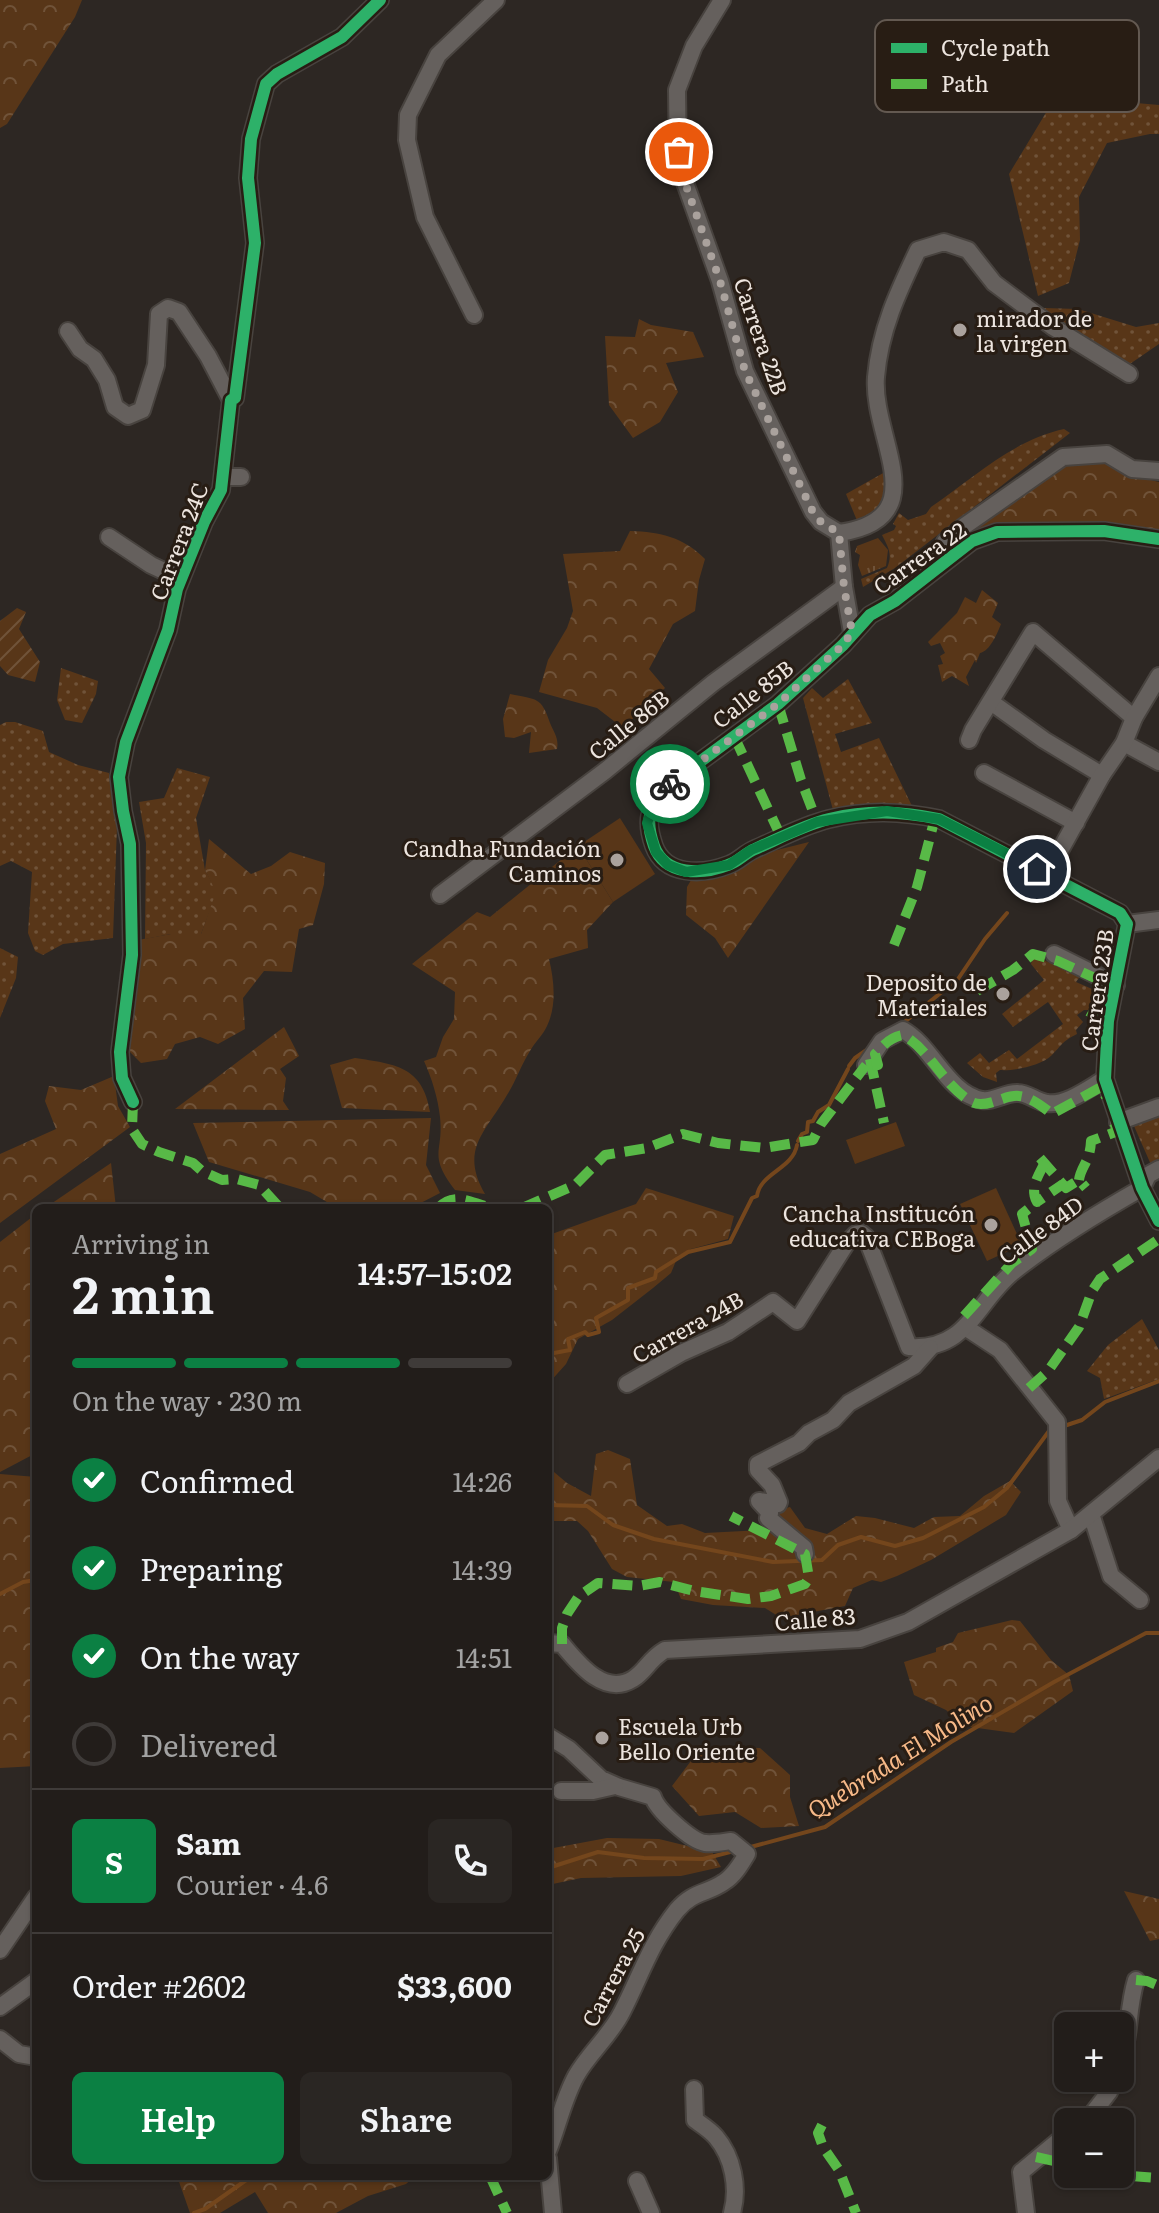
<!DOCTYPE html>
<meta charset="utf-8">
<style>
:root{--surface:#221d1a;--page:#2a2623;--text:#f1f3f6;--muted:#a2a2a2;--line:#3f3b39;--accent:#0b8043}
body{margin:0;font-family:Literata,serif;background:var(--page);color:var(--text);height:100vh;display:flex;flex-direction:column;font-size:30px;white-space:nowrap}
*{box-sizing:border-box;margin:0}
p{font-size:26px;color:var(--muted)}
.icon{flex:none;width:44px;height:44px;fill:none;stroke:currentColor;stroke-width:2;stroke-linecap:round;stroke-linejoin:round}
.map{position:relative;flex:1;overflow:hidden}
.sheet{position:absolute;left:32px;top:1204px;width:520px;height:976px;display:flex;flex-direction:column;background:var(--surface);border-radius:12px;box-shadow:0 2px 6px #0004,0 0 0 2px var(--line)}
.sheet>*{flex:none}
.buttons{position:absolute;left:1054px;top:2012px;display:grid;gap:16px}
.buttons a{display:grid;place-items:center;width:80px;height:80px;border-radius:12px;background:var(--surface);box-shadow:0 2px 6px #0004,0 0 0 2px var(--line);font-size:40px}
.pin{position:absolute;display:grid;place-items:center;width:68px;height:68px;color:#fff;margin:-34px;border:4px solid #fff;border-radius:50%;box-shadow:0 2px 8px #0007}
.courier{position:absolute;display:grid;place-items:center;width:80px;height:80px;margin:-40px;border:6px solid #0b8043;border-radius:50%;background:#fff;color:#222;box-shadow:0 2px 10px #0007}
.overview em{font-style:normal;font-weight:600}
.overview div{display:flex;flex-direction:column-reverse}
.overview{display:flex;align-items:center;justify-content:space-between;height:136px;padding:0 40px}
h1{font-size:52px;font-weight:600;line-height:60px}
.bar{display:grid;grid-template-columns:repeat(4,1fr);gap:12px 8px;align-content:center;height:96px;padding:0 40px}
.bar i{height:10px;border-radius:6px;background:var(--line)}
.bar .active{background:var(--accent)}
.bar p{grid-column:span 4}
.line{display:flex;align-items:center;gap:20px;padding:0 40px;border-top:2px solid var(--line)}
.line div{flex:1}
.round{display:grid;place-items:center;flex:none;width:84px;height:84px;border-radius:12px;background:var(--page)}
ol{padding:0 40px;list-style:none}
li{display:flex;align-items:center;gap:24px;height:88px}
li p{margin-inline-start:auto}
li .icon{padding:8px;border-radius:50%;background:var(--accent);color:#fff;stroke-width:4}
li:last-child{color:var(--muted)}
li i{width:44px;height:44px;border:4px solid var(--line);border-radius:50%}
.button{display:flex;gap:16px;margin-top:auto;padding:16px 40px}
.button a{flex:1;height:92px;border-radius:12px;background:var(--accent);color:#fff;font-size:32px;font-weight:600;line-height:92px;text-align:center}
.button a+a{background:var(--page);color:var(--text)}
.map>svg:first-child{display:block}
.grass{fill:url(#grass-dots)}
.forest{fill:url(#forest-crowns)}
.park{fill:url(#park-tufts)}
.garden{fill:url(#garden-furrows)}
.pitch{fill:#583618}
.lines{fill:none;stroke-linecap:round;stroke-linejoin:round}
.stream{stroke:#74461c;stroke-width:4}
.minor-casing{stroke:#48433f;stroke-width:20}
.minor{stroke:#65605d;stroke-width:16}
.quiet{stroke:#58b947;stroke-width:10;stroke-dasharray:20 10;stroke-linecap:butt}
.cycleway-casing{stroke:#281d14;stroke-width:17}
.cycleway{stroke:#2db169;stroke-width:12}
.done{stroke:#aaa29d;stroke-width:8;stroke-dasharray:0 14.4}
.route{stroke:#0b8043;stroke-width:10}
.poi-dot{fill:#aaa29d;stroke:#281d14;stroke-width:3}
.labels{text-anchor:middle;dominant-baseline:central;stroke-width:6;stroke-linejoin:round;paint-order:stroke}
.poi-label{font-size:22px;fill:#ede5df;stroke:#281d14;text-anchor:end}
.street-label{font-size:22px;fill:#ede5df;stroke:#281d14}
.water-label{font-size:24px;font-style:italic;fill:#f7b988;stroke:#281d14}
.key{fill:#281d14;stroke:#635951;stroke-width:2}
.key-label{font-size:22px;fill:#ede5df}
</style>
<div class="map">
<svg width="1159" height="2213" viewBox="0 0 1159 2213">
<defs>
<pattern id="grass-dots" width="8" height="8" patternUnits="userSpaceOnUse" patternTransform="scale(2)"><rect width="8" height="8" fill="#583618"/><path d="M2 2h.1M6 6h.1" fill="none" stroke="#705339" stroke-width="1.8" stroke-linecap="round"/></pattern>
<pattern id="forest-crowns" width="20" height="18" patternUnits="userSpaceOnUse" patternTransform="scale(2)"><rect width="20" height="18" fill="#583618"/><path d="M2 6a3 3 0 1 1 6 0M12 15a3 3 0 1 1 6 0" fill="none" stroke="#705339"/></pattern>
<pattern id="park-tufts" width="24" height="20" patternUnits="userSpaceOnUse" patternTransform="scale(2)"><rect width="24" height="20" fill="#583618"/><path d="M3 7l-1-3M5 7V3M7 7l1-3M15 17l-1-3M17 17v-4M19 17l1-3" fill="none" stroke="#705339"/></pattern>
<pattern id="garden-furrows" width="10" height="10" patternUnits="userSpaceOnUse" patternTransform="scale(2)"><rect width="10" height="10" fill="#583618"/><path d="M-1 1l2-2M0 10L10 0M9 11l2-2" fill="none" stroke="#705339"/></pattern>
</defs>
<rect width="100%" height="100%" fill="#2d2723"/>
<g class="grass">
<polygon points="1056,96 1159,105 1159,134 1150,134 1107,143 1079,197 1080,240 1069,283 1038,296 1009,174"/>
<polygon points="1043,308 1078,309 1136,327 1159,323 1159,344 1124,368 1040,311"/>
<path d="M1064,429L1070,433L895,568L863,587L861,579L887,568C893,554 888,547 882,535L894,530L896,526L893,524L899,513L908,520L926,514L931,507C975,477 1011,441 1064,429Z"/>
<polygon points="885,472 888,500 858,523 846,494"/>
<polygon points="61,668 98,681 96,694 82,723 65,720 57,700"/>
<polygon points="848,679 872,723 835,734 841,752 879,738 912,806 833,810 803,698 812,688 823,698"/>
<polygon points="6,722 15,722 43,731 49,752 78,765 109,773 117,826 113,938 63,944 43,955 35,951 28,933 32,872 11,861 0,866 0,725"/>
<polygon points="177,768 210,777 196,818 205,870 217,892 201,934 171,934 145,939 146,843 139,802 164,798"/>
<polygon points="0,948 18,957 16,978 0,1018"/>
<path d="M1033,956L1081,975L1076,982L1099,992L1097,1003L1091,1010H1084L1077,1015L1083,1022L1076,1030L1077,1034C1061,1042 1062,1045 1052,1055C1041,1066 1014,1071 1000,1070L996,1073L997,1082L983,1077L967,1063L980,1053L989,1063L1009,1050L1017,1059L1063,1024L1048,1002L1013,1027L1002,1014L1044,980L1031,964Z"/>
<polygon points="1159,1116 1159,1164 1152,1167 1134,1126"/>
<polygon points="1142,1319 1159,1350 1159,1379 1104,1399 1100,1378 1087,1371 1108,1345"/>
</g>
<g class="forest">
<polygon points="0,0 82,0 75,17 7,124 0,128"/>
<polygon points="639,319 651,325 693,332 704,357 666,363 678,392 660,422 633,438 609,405 605,336 635,337"/>
<polygon points="1101,459 1130,475 1159,482 1159,535 1001,531 957,540 1062,468 1076,460"/>
<path d="M630,531C661,532 683,537 705,559L699,580L695,611L673,624L649,669L665,688L623,728L597,708L539,692L548,660L567,628L573,611L563,554L620,551Z"/>
<path d="M982,590L998,603L992,617L1001,624C997,634 990,651 980,653L976,663L975,660L966,677L969,686L952,676L942,682L938,665L943,664L940,656L945,653L940,643L931,646L928,642L957,613L965,597L976,603Z"/>
<path d="M510,694C537,700 541,696 550,723C554,733 559,738 557,749L529,753L531,732L514,738L505,737L503,719Z"/>
<polygon points="209,839 251,874 271,866 290,852 325,863 324,884 313,925 299,929 292,972 264,971 243,998 245,1029 218,1044 200,1037 175,1044 167,1059 141,1063 127,1049 138,940 171,934 201,934 216,892 205,870"/>
<polygon points="809,842 728,958 715,938 686,915 687,887 697,870"/>
<path d="M578,846L613,902L587,930L588,948L549,959C554,980 557,1005 547,1026C543,1035 535,1042 530,1051C521,1065 516,1081 507,1095C486,1132 459,1149 485,1194L455,1190C427,1153 444,1153 440,1117C438,1098 432,1079 424,1061L436,1057L443,1037L454,1019L455,992L412,964L477,912L490,917Z"/>
<polygon points="284,1027 299,1056 280,1069 286,1078 283,1101 289,1110 175,1109"/>
<path d="M355,1058C394,1064 423,1066 430,1112L342,1108L330,1065Z"/>
<polygon points="114,1076 118,1106 130,1127 0,1223 0,1154 56,1129 45,1101 49,1086 81,1090"/>
<polygon points="431,1118 426,1165 440,1193 411,1208 337,1208 310,1192 209,1162 193,1123"/>
<polygon points="111,1163 116,1208 45,1208"/>
<polygon points="646,1188 734,1216 728,1239 691,1249 678,1256 671,1273 653,1288 612,1320 578,1339 566,1364 548,1384 548,1281 551,1279 549,1235 636,1204"/>
<polygon points="36,1214 36,1453 0,1472 0,1242"/>
<polygon points="608,1450 630,1459 637,1505 667,1526 682,1524 705,1533 763,1530 776,1511 790,1507 805,1528 827,1534 856,1516 875,1518 914,1528 934,1517 960,1516 984,1496 1010,1481 1021,1492 1006,1515 931,1560 897,1576 881,1582 872,1580 853,1588 845,1606 781,1618 765,1608 713,1605 681,1599 674,1582 627,1577 612,1569 588,1531 577,1521 548,1521 548,1467 567,1483 591,1496 596,1454"/>
<polygon points="0,1474 36,1477 36,1766 0,1768"/>
<polygon points="1012,1620 1020,1621 1051,1660 1069,1675 1073,1691 1014,1733 963,1726 946,1710 914,1695 904,1662 936,1652 936,1648 953,1642 958,1633"/>
<polygon points="723,1747 760,1748 790,1775 790,1797 799,1826 761,1828 735,1812 699,1816 672,1786 697,1753"/>
<polygon points="607,1838 659,1839 712,1852 721,1867 681,1876 581,1878 548,1885 548,1849"/>
<polygon points="1124,1891 1159,1899 1159,1939 1150,1941"/>
<polygon points="177,2176 415,2176 406,2184 368,2196 336,2213 268,2213 255,2192 220,2213 190,2213"/>
</g>
<polygon class="park" points="878,538 888,550 886,566 862,576 858,565 860,555 855,552 857,546"/>
<polygon class="garden" points="17,608 26,612 19,629 40,662 35,682 8,675 0,666 0,621"/>
<g class="pitch">
<polygon points="620,818 655,874 613,902 578,846"/>
<polygon points="896,1122 905,1146 855,1164 846,1140"/>
<polygon points="996,1188 1022,1245 987,1261 960,1204"/>
</g>
<g class="lines">
<g class="stream">
<polyline points="902,1024 958,979 985,939 1007,913"/>
<polyline points="849,1066 855,1058 868,1049"/>
<polyline points="798,1141 802,1134 807,1132 808,1122 813,1121 818,1112 829,1105 848,1069"/>
<path d="M548,1357L554,1353L570,1350L568,1339L585,1332L588,1335L599,1332L596,1318L628,1300V1288L655,1278L656,1272L688,1252L730,1242L752,1198L757,1196C760,1173 793,1169 797,1145"/>
<polyline points="1061,1427 1082,1420 1105,1402 1159,1381"/>
<polyline points="548,1505 587,1506 613,1525 654,1539 773,1562 822,1560 838,1545 861,1537 895,1546 923,1538 984,1507 1007,1488 1049,1431 1053,1430"/>
<polyline points="0,1594 23,1582 36,1580"/>
<polyline points="747,1848 825,1827 951,1742 1054,1682 1146,1633 1159,1633"/>
<polyline points="548,1868 598,1852 644,1858 703,1859 734,1851"/>
<polyline points="194,2213 205,2209 252,2176"/>
</g>
<defs>
<g id="minor">
<polyline points="722,0 694,46 677,90 678,163 720,281 745,371 813,512 821,522 839,533 844,587 852,632"/>
<polyline points="474,315 425,217 407,140 408,115 438,55 496,0"/>
<polyline points="68,331 80,349 94,359 107,380 115,407 128,416 142,410 156,365 159,314 168,308 179,312 208,356 231,400"/>
<polyline points="223,477 241,477"/>
<path d="M839,533C938,519 871,438 876,377C880,330 898,292 918,250L944,242L968,250L994,283L1053,327L1129,374"/>
<polyline points="109,537 151,565 181,579"/>
<path d="M1159,539L1104,531L997,532L972,541L895,601L870,615L843,645L778,704L663,789C649,811 645,820 654,846C665,876 702,875 728,865C738,862 745,853 755,849C778,839 804,825 829,819C867,810 901,811 939,819L1120,913L1127,924L1108,1021L1105,1079L1142,1188L1159,1221"/>
<polyline points="935,565 945,542 963,527 1063,457 1107,454 1132,469 1159,471"/>
<polyline points="991,702 1044,740 1102,775"/>
<polyline points="969,740 973,730 1033,632 1134,718"/>
<polyline points="1124,743 1159,762"/>
<polyline points="984,773 1076,823"/>
<polyline points="1047,874 1102,775 1124,743 1134,718 1159,676"/>
<polyline points="440,895 605,771 713,683 844,587"/>
<polyline points="1127,924 1159,920"/>
<polyline points="1054,954 1116,985"/>
<path d="M866,1065L882,1041L903,1030C932,1046 947,1093 982,1100C995,1102 1005,1092 1018,1093C1028,1093 1037,1102 1047,1103C1066,1106 1089,1088 1105,1079"/>
<polyline points="133,1102 122,1078 120,1052 132,955 130,844 123,811 119,777 126,742 168,630 177,589 204,522 221,490 231,400 235,398 255,243 248,178 251,139 266,84 277,74 342,37 380,0"/>
<polyline points="1118,1122 1159,1107"/>
<polyline points="965,1327 1000,1350 1057,1422 1058,1501 1071,1530"/>
<path d="M627,1384L681,1353L728,1332L773,1302L797,1321L846,1244L856,1234L861,1233L866,1237L909,1347C968,1351 976,1302 1013,1272C1052,1241 1098,1213 1142,1188L1148,1175L1159,1169"/>
<polyline points="1091,1514 1111,1576 1140,1600"/>
<polyline points="805,1554 804,1548 768,1518 770,1513 759,1501 778,1504 779,1502 772,1485 758,1470 758,1464 799,1443 809,1433 833,1420 849,1403 914,1366 930,1348"/>
<path d="M548,1643L562,1644C578,1663 604,1697 633,1679C646,1671 649,1659 665,1650L860,1639L908,1622L1071,1530L1159,1458"/>
<path d="M548,1736L569,1749L601,1779L619,1787L653,1797C657,1810 691,1841 705,1843C713,1844 723,1842 731,1841L747,1854C741,1864 734,1876 724,1882C707,1894 693,1891 677,1910C650,1944 641,1975 622,2012C610,2036 589,2053 576,2076C563,2100 558,2126 548,2151"/>
<polyline points="561,1791 593,1791 615,1786"/>
<polyline points="0,1950 36,1897"/>
<polyline points="0,2007 36,1981"/>
<polyline points="0,2039 19,2054 36,2057"/>
<path d="M1120,2067C1130,2039 1127,2009 1136,1980"/>
<path d="M694,2089L695,2120C702,2125 710,2130 716,2137C733,2157 739,2188 732,2213"/>
<polyline points="1086,2122 1109,2092 1115,2078"/>
<polyline points="548,2158 553,2213"/>
<polyline points="637,2181 651,2213"/>
<polyline points="1026,2213 1021,2172 1068,2133"/>
</g>
</defs>
<use href="#minor" class="minor-casing"/>
<use href="#minor" class="minor"/>
<g class="quiet">
<polyline points="778,704 801,780 817,822"/>
<polyline points="734,736 782,839"/>
<polyline points="894,945 917,887 935,818"/>
<polyline points="977,991 1013,970 1033,954 1058,961 1108,984 1107,998 1102,1000 1100,1008 1095,1009 1090,1018"/>
<polyline points="870,1059 884,1123"/>
<path d="M872,1066L878,1065L875,1054C884,1045 890,1037 903,1035C930,1050 943,1084 970,1101C985,1111 1004,1094 1019,1096C1031,1097 1043,1107 1052,1114L1101,1087L1106,1097"/>
<polyline points="133,1102 132,1129 142,1144 159,1152 193,1163 202,1171 222,1180 237,1179 259,1185 280,1208"/>
<polyline points="1040,1158 1066,1188 1079,1180 1086,1188"/>
<path d="M1045,1162C1039,1175 1029,1188 1037,1202L1063,1184"/>
<path d="M1079,1180C1081,1165 1090,1163 1091,1141L1118,1131L1114,1123"/>
<path d="M438,1208C456,1189 474,1206 496,1208"/>
<polyline points="522,1208 575,1185 605,1155 647,1148 683,1134 718,1143 764,1148 813,1140 821,1124 866,1065"/>
<polyline points="964,1316 1012,1263 1032,1249 1022,1214 1037,1202"/>
<polyline points="1029,1388 1048,1371 1079,1327 1092,1291 1100,1279 1159,1239"/>
<polyline points="562,1644 562,1628 567,1614 579,1596 598,1583 638,1586 660,1582 694,1591 748,1599 771,1596 805,1584 809,1578 805,1554 731,1516"/>
<polyline points="1136,1980 1147,1981 1159,1986"/>
<polyline points="822,2125 818,2133 823,2147 839,2170 856,2213"/>
<polyline points="1036,2157 1068,2164"/>
<polyline points="1101,2174 1159,2178"/>
<polyline points="490,2176 507,2213"/>
</g>
<defs>
<g id="cycleway">
<path d="M1159,539L1104,531L997,532L972,541L895,601L870,615L843,645L778,704L663,789C649,811 645,820 654,846C665,876 702,875 728,865C738,862 745,853 755,849C778,839 804,825 829,819C867,810 901,811 939,819L1120,913L1127,924L1108,1021L1105,1079L1142,1188L1159,1221"/>
<polyline points="133,1102 122,1078 120,1052 132,955 130,844 123,811 119,777 126,742 168,630 177,589 204,522 221,490 231,400 235,398 255,243 248,178 251,139 266,84 277,74 342,37 380,0"/>
</g>
</defs>
<use href="#cycleway" class="cycleway-casing"/>
<use href="#cycleway" class="cycleway"/>
</g>
<g class="lines">
<polyline class="done" points="670,784 778,704 843,645 852,632 844,587 839,533 821,522 813,512 745,371 720,281 678,163 679,152"/>
<polyline class="route" points="670,784 654,804 647,823 656,852 668,865 686,872 729,865 751,850 817,822 887,811 939,819 1037,869"/>
</g>
<g class="poi-dot">
<circle cx="960" cy="330" r="8"/>
<circle cx="617" cy="860" r="8"/>
<circle cx="1003" cy="994" r="8"/>
<circle cx="991" cy="1225" r="8"/>
<circle cx="602" cy="1738" r="8"/>
</g>
<g class="labels">
<g class="poi-label">
<text x="976" y="317" text-anchor="start">mirador de<tspan x="976" dy="25">la virgen</tspan></text>
<text x="601" y="847">Candha Fundación<tspan x="601" dy="25">Caminos</tspan></text>
<text x="987" y="981">Deposito de<tspan x="987" dy="25">Materiales</tspan></text>
<text x="975" y="1212">Cancha Institucón<tspan x="975" dy="25">educativa CEBoga</tspan></text>
<text x="618" y="1725" text-anchor="start">Escuela Urb<tspan x="618" dy="25">Bello Oriente</tspan></text>
</g>
<g class="street-label">
<text transform="translate(762 336) rotate(71)">Carrera 22B</text>
<text transform="translate(178 541) rotate(-69)">Carrera 24C</text>
<text transform="translate(919 557) rotate(-35)">Carrera 22</text>
<text transform="translate(752 693) rotate(-38)">Calle 85B</text>
<text transform="translate(628 724) rotate(-39)">Calle 86B</text>
<text transform="translate(1096 990) rotate(-82)">Carrera 23B</text>
<text transform="translate(1040 1229) rotate(-36)">Calle 84D</text>
<text transform="translate(687 1326) rotate(-29)">Carrera 24B</text>
<text transform="translate(815 1618) rotate(-5)">Calle 83</text>
<text transform="translate(612 1977) rotate(-62)">Carrera 25</text>
</g>
<g class="water-label">
<text transform="translate(899 1755) rotate(-32)">Quebrada El Molino</text>
</g>
</g>
<rect x="875" y="20" width="264" height="92" rx="12" class="key"/>
<rect x="891" y="43" width="36" height="10" fill="#2db169"/>
<rect x="891" y="79" width="36" height="10" fill="#58b947"/>
<g class="key-label">
<text x="941" y="56">Cycle path</text>
<text x="941" y="92">Path</text>
</g>
</svg>
<div class="buttons">
<a>+</a>
<a>−</a>
</div>
<div class="pin" style="left:679px;top:152px;background:#ea580c"><svg class="icon" aria-label="bag" viewBox="0 0 24 24"><path d="M5 8h14l-1 12H6zM9 8a3 3 0 0 1 6 0"/></svg></div>
<div class="pin" style="left:1037px;top:869px;background:#1f2937"><svg class="icon" aria-label="home" viewBox="0 0 24 24"><path d="M3 11l9-7 9 7M6 9v11h12V9"/></svg></div>
<div class="courier" style="left:670px;top:784px"><svg class="icon" aria-label="bike" viewBox="0 0 24 24"><circle cx="6" cy="16" r="4"/><circle cx="18" cy="16" r="4"/><path d="M6 16l4-8h5l3 8M10 8l3 8H6M13 5h3"/></svg></div>
<section class="sheet">
<div class="overview"><div><h1>2 min</h1><p>Arriving in</p></div><em>14:57–15:02</em></div>
<div class="bar"><i class="active"></i><i class="active"></i><i class="active"></i><i></i><p>On the way · 230 m</p></div>
<ol>
<li><svg class="icon" aria-label="check" viewBox="0 0 24 24"><path d="M5 12l5 5 9-10"/></svg>Confirmed<p>14:26</p></li>
<li><svg class="icon" aria-label="check" viewBox="0 0 24 24"><path d="M5 12l5 5 9-10"/></svg>Preparing<p>14:39</p></li>
<li><svg class="icon" aria-label="check" viewBox="0 0 24 24"><path d="M5 12l5 5 9-10"/></svg>On the way<p>14:51</p></li>
<li><i></i>Delivered</li>
</ol>
<div class="line" style="height:144px"><b class="round" style="background:var(--accent);color:#fff">S</b><div><b>Sam</b><p>Courier · 4.6</p></div><a class="round"><svg class="icon" aria-label="phone" viewBox="0 0 24 24"><path d="M5 4h4l2 5-3 2q2 4 5 5l2-3 5 2v4C11 20 4 13 5 4z"/></svg></a></div>
<div class="line" style="height:104px"><div>Order #2602</div><b>$33,600</b></div>
<div class="button"><a>Help</a><a>Share</a></div>
</section>
</div>
